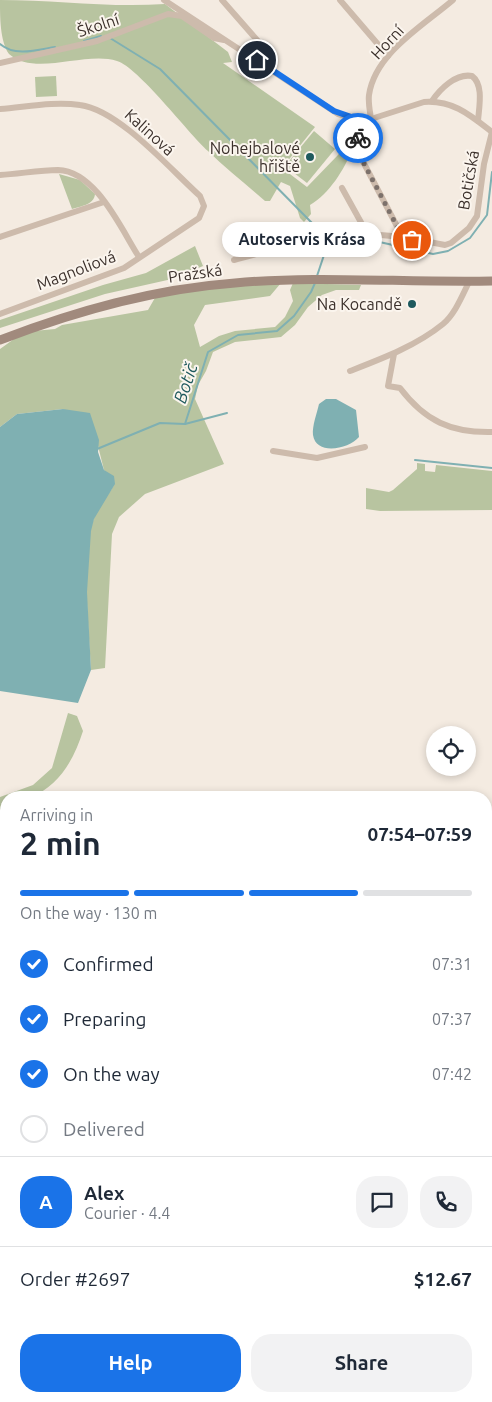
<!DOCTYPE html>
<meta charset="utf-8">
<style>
:root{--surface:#fff;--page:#f2f2f3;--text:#1f2937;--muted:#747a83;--line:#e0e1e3;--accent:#1a73e8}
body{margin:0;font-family:Ubuntu,sans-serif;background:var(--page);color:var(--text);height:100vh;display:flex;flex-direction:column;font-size:19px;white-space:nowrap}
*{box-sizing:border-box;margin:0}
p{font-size:16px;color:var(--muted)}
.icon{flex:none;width:28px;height:28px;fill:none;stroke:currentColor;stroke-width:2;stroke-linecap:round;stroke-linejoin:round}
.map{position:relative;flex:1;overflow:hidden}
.drawer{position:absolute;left:0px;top:791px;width:492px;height:611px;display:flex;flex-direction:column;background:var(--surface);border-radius:20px 20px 0 0;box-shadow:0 2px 8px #0003}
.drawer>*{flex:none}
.tools{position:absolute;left:426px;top:726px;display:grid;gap:10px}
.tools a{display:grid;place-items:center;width:50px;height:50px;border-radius:50%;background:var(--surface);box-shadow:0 2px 8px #0003;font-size:25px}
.pin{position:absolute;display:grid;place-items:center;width:42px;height:42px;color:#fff;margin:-21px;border:2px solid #fff;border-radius:50%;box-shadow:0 1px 5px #0007}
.courier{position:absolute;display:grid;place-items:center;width:50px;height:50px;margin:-25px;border:4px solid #1a73e8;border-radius:50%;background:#fff;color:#222;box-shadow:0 1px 6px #0007}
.bubble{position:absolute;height:35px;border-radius:18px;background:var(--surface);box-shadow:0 2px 8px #0003;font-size:16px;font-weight:700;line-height:35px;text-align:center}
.summary em{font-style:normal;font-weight:700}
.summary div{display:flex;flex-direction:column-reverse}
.summary{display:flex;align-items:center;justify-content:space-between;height:85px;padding:0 20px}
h1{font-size:32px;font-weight:700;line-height:38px}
.bar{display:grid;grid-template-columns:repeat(4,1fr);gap:8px 5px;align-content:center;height:60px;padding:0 20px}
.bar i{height:6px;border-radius:4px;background:var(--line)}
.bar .active{background:var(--accent)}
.bar p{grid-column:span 4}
.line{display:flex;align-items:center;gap:12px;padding:0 20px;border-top:1px solid var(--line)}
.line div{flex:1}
.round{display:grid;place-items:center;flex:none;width:52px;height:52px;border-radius:20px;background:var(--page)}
ol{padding:0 20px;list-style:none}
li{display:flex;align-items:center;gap:15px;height:55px}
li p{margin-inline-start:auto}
li .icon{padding:5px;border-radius:50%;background:var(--accent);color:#fff;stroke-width:4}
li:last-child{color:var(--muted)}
li i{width:28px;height:28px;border:2px solid var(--line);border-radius:50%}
.primary-button{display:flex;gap:10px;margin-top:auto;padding:10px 20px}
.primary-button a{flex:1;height:58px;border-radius:20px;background:var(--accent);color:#fff;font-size:20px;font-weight:700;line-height:58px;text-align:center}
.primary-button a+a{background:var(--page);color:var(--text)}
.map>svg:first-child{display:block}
.green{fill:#b8c4a0}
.water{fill:#7fb0b2}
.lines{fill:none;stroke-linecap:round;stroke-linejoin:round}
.stream{stroke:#7fb0b2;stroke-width:2}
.minor{stroke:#cdbbac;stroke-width:6}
.secondary{stroke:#a18a7d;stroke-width:9}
.done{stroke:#7c716b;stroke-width:5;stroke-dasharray:0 9}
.route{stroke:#1a73e8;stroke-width:6}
.poi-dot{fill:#1f5a5e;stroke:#fbf5ee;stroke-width:2}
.labels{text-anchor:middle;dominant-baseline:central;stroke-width:4;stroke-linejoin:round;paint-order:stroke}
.street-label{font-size:16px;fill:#3b302b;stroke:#fbf5ee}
.poi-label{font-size:16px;fill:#3b302b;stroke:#fbf5ee;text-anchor:end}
.water-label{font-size:18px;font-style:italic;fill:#1f5a5e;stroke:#fbf5ee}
</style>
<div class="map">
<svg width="492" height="1402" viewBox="0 0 492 1402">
<rect width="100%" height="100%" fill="#f4ebe1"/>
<g class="green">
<path d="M0,0C55,0 110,8 165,4L228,52L232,62L223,63L315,127L282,168L307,187L338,155L345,145L352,149C345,169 329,194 310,205L311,214L304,222L300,218L290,186L281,182L270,201H265C246,184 226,169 208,151C188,133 138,67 117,61C85,51 35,77 9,54C0,41 0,17 0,0Z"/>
<polygon points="56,76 57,96 36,97 35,77"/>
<polygon points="314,131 335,149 307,183 285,166"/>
<path d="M59,174L80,180L95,194C94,205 81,206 72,209Z"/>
<polygon points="195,246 203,266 172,279 105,294 0,328 0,320 103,285 146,273"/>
<path d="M281,283L270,296L205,305L194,325L200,347L219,336L235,331L275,327L285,317L293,301L290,290L293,283L361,285L359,290H336L322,295L308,307L295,325L281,337L235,342L213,352L206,371L198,385L195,399L224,464L145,494L119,517L112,534L105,668L91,670C89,629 81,560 93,521C97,508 108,496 114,485L104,470L94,430L63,409L17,414L0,427V349L14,339L34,331L55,329L62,325L148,310L156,296L209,288Z"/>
<polygon points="417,463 425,464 425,471 435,472 436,465 492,471 492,510 380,511 366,509 366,488 389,492 393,490 417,469"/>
<path d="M68,713L77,716L83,731C74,759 59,787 30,797C23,799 14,798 6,798V807L0,810V797L33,785L52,768Z"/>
<polygon points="0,982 6,982 6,1115 0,1111"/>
<polygon points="486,995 492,996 492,1062 486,1062"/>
<polygon points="486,1071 492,1072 492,1118 486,1118"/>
<polygon points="0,1121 6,1125 6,1180 0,1175"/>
<polygon points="486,1125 492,1126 492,1228 486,1228"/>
<polygon points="492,1237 492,1333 486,1247"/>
<polygon points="0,1266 6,1269 6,1358 0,1362"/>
<polygon points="486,1367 488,1402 425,1402 425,1396 486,1396"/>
<polygon points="78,1396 164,1396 164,1402 69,1402"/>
<polygon points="175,1396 422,1396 422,1402 176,1402"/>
</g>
<g class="water">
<path d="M326,399H336L356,410L359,437C349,449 316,456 313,435C312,426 317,413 319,404Z"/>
<polygon points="63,409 90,413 99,440 98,452 104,470 114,476 115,484 94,519 91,531 87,592 91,670 78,703 0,691 0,427 17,414"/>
<polygon points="0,1175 6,1180 6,1269 0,1266"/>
<polygon points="6,1358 6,1396 78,1396 69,1402 0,1402 0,1362"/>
</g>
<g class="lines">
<g class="stream">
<polyline points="110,38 160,69 312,223"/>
<polyline points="84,41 101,36"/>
<path d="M0,44C15,57 37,50 55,47"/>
<polyline points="317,276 325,252 337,244 375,241 433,254 448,251 470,238 487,215 492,172"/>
<polyline points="185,424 227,413"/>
<polyline points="97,449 160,423 185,424 208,352 238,335 277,331 294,316 311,292 315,283"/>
<polyline points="415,460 492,468"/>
<polyline points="486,969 490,967"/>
<polyline points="0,988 6,990"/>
<polyline points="486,1063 492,1064"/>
</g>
<g class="minor">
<path d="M164,0L338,114L360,120L371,119L424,102C453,100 470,115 492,132"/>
<polyline points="222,0 264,48 257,60"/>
<polyline points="340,0 388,56"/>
<polyline points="0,63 97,41 168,14 182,16 214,38 224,40"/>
<path d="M432,101C440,89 456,73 472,76C484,85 479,107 478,121"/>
<path d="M0,109C26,107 54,101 80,105C119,110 170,169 200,196L204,206L199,218L124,268L0,314"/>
<path d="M371,119C370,111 368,103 369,95C375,53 424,25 453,0"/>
<polyline points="360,120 359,154 399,230 400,238"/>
<path d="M0,175C19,174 39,170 58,170C96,171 121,229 139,257"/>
<polyline points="342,188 368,235"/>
<polyline points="0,237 104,202"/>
<path d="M234,260C273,250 312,237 352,235C382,233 415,239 445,245L451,243L469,228L477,216L484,164L492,132"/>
<path d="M394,354L388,386L400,388C425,421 451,433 492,432"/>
<path d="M350,371C381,359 416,346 443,324C455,314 462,296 469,282"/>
<polyline points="273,451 317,458 365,447"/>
<polyline points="486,1122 492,1122"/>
<polyline points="486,1234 492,1233"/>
<polyline points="486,1302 492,1399"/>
</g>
<path class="secondary" d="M0,340C76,311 153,289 235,283C320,275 406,283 492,281"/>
</g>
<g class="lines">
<polyline class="done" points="358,138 359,154 399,230 400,238 412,240"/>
<polyline class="route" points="257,60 334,111 360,120 358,138"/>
</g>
<g class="poi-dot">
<circle cx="310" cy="157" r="5"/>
<circle cx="412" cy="304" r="5"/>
</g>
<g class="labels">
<g class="street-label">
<text transform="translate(98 25) rotate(-18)">Školní</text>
<text transform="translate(387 42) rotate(-47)">Horní</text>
<text transform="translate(150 132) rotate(42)">Kalinová</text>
<text transform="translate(468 180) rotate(-80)">Botičská</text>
<text transform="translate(76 270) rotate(-21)">Magnoliová</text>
<text transform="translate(195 273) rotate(-8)">Pražská</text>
</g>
<g class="poi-label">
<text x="300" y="148">Nohejbalové<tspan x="300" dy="18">hřiště</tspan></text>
<text x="402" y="304">Na Kocandě</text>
</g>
<g class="water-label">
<text transform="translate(185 383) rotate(-72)">Botič</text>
</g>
</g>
</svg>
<div class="tools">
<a><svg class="icon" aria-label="locate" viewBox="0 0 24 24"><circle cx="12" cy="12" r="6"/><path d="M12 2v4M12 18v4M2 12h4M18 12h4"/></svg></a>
</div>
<div class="pin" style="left:412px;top:240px;background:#ea580c"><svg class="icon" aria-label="bag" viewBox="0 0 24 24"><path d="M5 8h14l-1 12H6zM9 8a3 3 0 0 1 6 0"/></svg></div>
<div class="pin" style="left:257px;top:60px;background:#1f2937"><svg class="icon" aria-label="home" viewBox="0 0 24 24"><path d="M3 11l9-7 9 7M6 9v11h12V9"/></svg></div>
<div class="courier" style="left:358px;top:138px"><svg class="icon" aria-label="bike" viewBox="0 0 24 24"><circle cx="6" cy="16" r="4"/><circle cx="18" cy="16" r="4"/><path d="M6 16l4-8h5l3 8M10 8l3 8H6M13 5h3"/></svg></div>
<div class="bubble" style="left:222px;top:222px;width:160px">Autoservis Krása</div>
<section class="drawer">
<div class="summary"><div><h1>2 min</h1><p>Arriving in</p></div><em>07:54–07:59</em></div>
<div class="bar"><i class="active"></i><i class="active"></i><i class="active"></i><i></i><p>On the way · 130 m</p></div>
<ol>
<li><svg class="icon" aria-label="check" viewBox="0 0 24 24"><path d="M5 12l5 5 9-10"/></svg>Confirmed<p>07:31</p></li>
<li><svg class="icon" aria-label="check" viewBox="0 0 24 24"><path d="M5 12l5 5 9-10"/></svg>Preparing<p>07:37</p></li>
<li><svg class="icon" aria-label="check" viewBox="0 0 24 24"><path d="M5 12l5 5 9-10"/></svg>On the way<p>07:42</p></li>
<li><i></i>Delivered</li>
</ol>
<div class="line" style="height:90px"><b class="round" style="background:var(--accent);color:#fff">A</b><div><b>Alex</b><p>Courier · 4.4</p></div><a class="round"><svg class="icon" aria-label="chat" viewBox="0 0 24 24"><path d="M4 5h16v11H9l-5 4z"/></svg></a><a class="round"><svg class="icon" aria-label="phone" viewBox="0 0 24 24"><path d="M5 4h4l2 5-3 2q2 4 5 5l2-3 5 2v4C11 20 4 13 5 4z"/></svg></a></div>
<div class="line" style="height:65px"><div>Order #2697</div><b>$12.67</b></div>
<div class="primary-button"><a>Help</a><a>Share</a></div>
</section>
</div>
